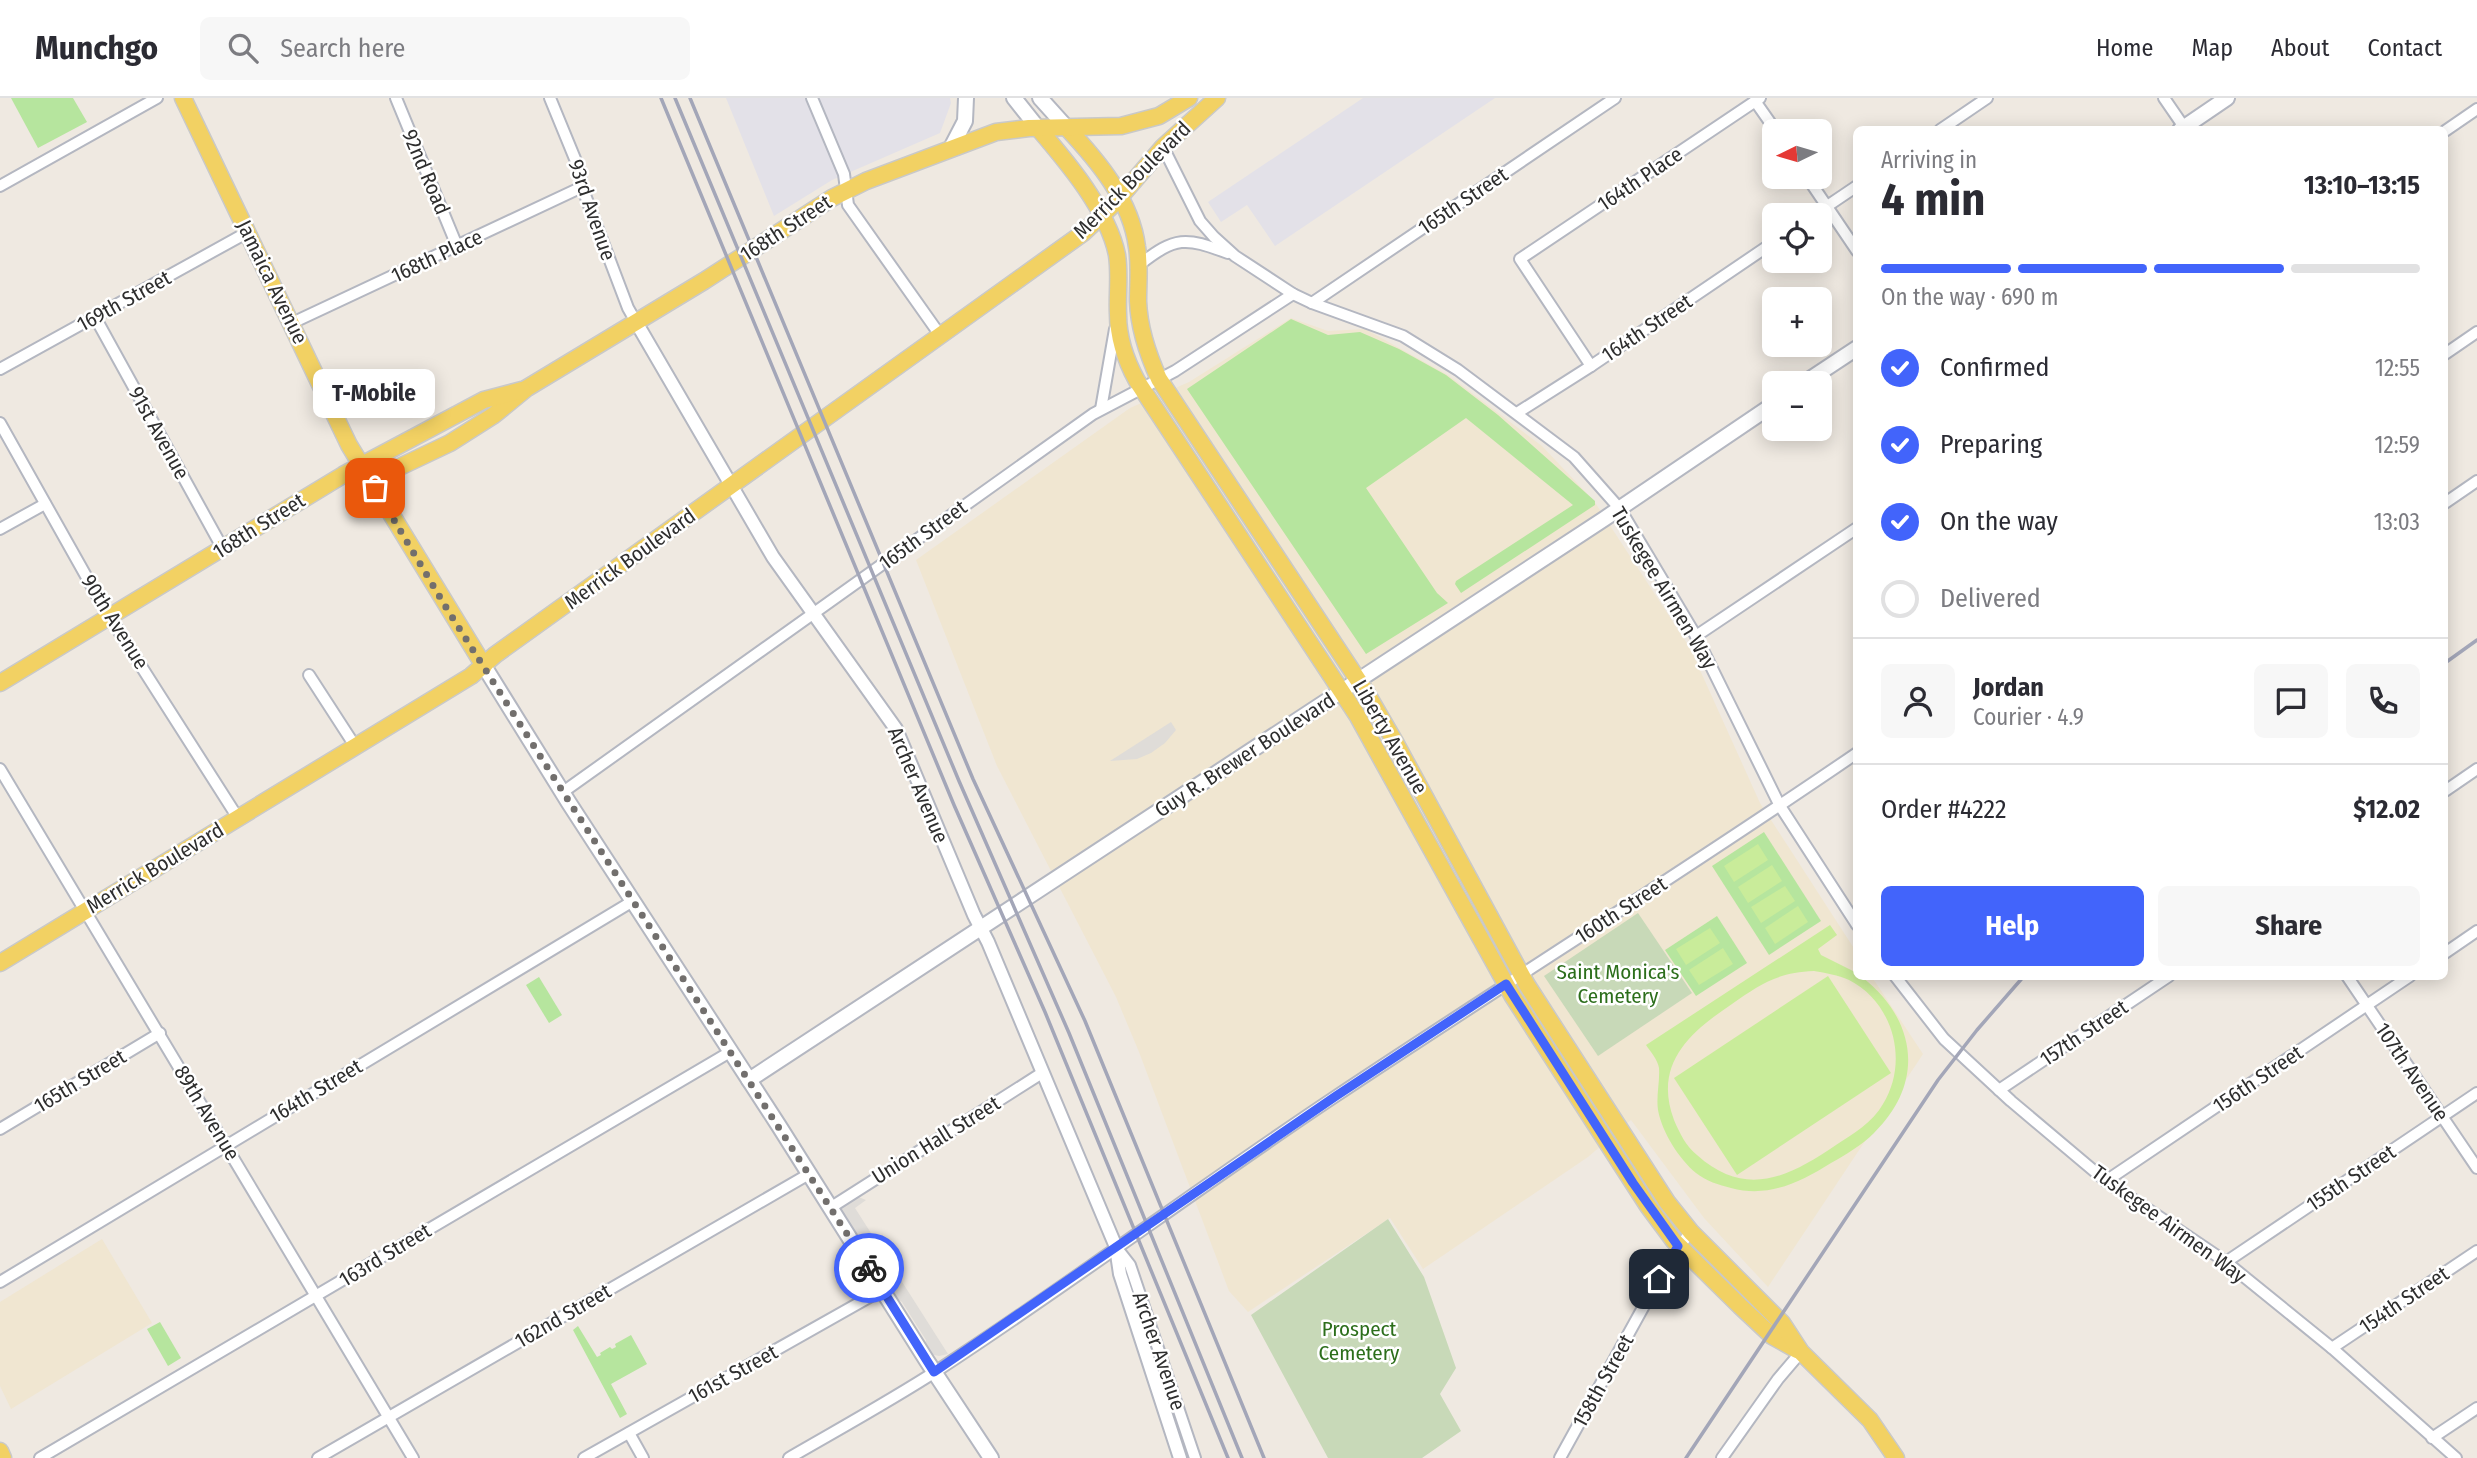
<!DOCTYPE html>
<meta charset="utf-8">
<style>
:root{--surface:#fff;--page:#f7f7f7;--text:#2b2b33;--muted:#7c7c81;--line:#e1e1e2;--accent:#4264fb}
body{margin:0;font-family:"Fira Sans Condensed",sans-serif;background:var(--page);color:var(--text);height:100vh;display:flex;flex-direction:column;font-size:26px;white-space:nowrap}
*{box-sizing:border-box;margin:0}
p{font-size:23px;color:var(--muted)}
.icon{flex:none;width:38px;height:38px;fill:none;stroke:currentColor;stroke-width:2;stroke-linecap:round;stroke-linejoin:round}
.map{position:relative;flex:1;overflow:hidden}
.side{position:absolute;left:1853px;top:28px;width:595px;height:854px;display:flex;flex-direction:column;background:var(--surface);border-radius:10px;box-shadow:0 4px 18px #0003}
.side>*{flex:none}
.needle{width:46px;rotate:265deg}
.fabs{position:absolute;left:1762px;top:21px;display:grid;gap:14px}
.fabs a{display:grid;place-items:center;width:70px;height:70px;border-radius:10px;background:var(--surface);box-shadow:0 4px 18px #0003;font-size:35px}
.pin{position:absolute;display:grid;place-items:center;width:60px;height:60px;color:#fff;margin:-30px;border-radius:14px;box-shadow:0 4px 10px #0006}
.courier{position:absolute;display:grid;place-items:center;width:70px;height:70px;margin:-35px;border:5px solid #4264fb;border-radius:50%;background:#fff;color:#222;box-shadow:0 2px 9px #0007}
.bubble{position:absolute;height:49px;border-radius:10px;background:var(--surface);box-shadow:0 4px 18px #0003;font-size:23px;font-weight:700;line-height:49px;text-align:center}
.overview em{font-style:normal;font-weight:700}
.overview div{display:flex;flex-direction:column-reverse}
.overview{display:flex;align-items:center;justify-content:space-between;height:119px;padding:0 28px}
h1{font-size:46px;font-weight:700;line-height:52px}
.bar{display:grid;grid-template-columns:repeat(4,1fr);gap:10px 7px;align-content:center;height:84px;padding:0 28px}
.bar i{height:9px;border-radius:5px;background:var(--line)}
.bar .on{background:var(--accent)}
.bar p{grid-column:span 4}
.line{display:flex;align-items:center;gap:18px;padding:0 28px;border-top:2px solid var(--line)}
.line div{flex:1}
.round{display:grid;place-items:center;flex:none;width:74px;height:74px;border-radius:10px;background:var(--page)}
ol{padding:0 28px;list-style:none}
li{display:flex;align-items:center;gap:21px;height:77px}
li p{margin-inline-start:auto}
li .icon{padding:7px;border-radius:50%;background:var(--accent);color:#fff;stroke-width:4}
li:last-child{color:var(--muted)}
li i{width:38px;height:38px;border:4px solid var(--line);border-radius:50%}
.action{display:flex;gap:14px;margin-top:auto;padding:14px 28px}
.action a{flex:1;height:80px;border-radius:10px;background:var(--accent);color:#fff;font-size:28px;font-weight:700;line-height:80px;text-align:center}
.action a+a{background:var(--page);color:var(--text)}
header{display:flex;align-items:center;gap:42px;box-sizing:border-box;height:98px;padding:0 35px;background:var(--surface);border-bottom:2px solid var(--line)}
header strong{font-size:33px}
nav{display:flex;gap:38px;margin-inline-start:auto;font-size:24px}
.search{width:490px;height:63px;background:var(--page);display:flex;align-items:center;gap:18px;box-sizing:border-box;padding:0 24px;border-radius:10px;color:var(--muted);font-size:26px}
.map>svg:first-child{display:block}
.industrial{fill:#e3e1e8}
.education{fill:#f0e6d1}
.green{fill:#b6e59e}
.cemetery{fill:#c8d9b8}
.pitch{fill:#c9ec9a;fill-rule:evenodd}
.plaza{fill:#dfdcd8}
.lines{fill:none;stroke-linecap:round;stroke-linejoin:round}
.minor-casing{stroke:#b4b7c1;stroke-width:14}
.tertiary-casing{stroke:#b4b7c1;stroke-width:16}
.secondary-casing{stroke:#b4b7c1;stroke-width:18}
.primary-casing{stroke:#c9c9c9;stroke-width:19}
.minor{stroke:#fff;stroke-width:10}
.tertiary{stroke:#fff;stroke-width:12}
.secondary{stroke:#fff;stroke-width:14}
.primary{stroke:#f2d163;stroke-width:16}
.rail{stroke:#a3a6b8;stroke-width:3.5}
.done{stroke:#726f6d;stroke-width:7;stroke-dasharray:0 12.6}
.route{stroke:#4264fb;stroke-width:9}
.labels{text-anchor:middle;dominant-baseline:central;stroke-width:5;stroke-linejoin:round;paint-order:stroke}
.street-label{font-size:21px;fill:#2e2e2e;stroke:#fff}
.park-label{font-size:21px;fill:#2c6e1b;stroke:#fff}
</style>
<header>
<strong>Munchgo</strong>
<div class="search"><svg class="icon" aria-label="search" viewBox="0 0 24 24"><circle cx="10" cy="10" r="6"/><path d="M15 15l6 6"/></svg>Search here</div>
<nav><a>Home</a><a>Map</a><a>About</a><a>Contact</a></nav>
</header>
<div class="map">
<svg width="2477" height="1360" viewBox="0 0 2477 1360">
<rect width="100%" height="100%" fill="#efe9e1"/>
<g class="industrial">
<polygon points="726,0 950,0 951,5 940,35 832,82 774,118"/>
<polygon points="1363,0 1495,0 1275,148 1247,107 1221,124 1208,104"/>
</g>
<g class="education">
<polygon points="1291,220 1328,233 1365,231 1448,277 1542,348 1594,403 1690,550 1760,705 1857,855 1857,878 1872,879 1923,956 1768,1189 1704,1120 1631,1022 1588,1059 1423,1171 1390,1120 1248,1214 1229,1193 1139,954 1116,899 997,668 916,462 1130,310 1189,284"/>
<polygon points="102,1141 152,1225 11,1311 0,1288 0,1204"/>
</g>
<g class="green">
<polygon points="11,0 73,0 87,24 38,50"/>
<polygon points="1291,221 1328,237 1360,234 1399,251 1446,277 1498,317 1595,403 1595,407 1461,495 1455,486 1456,483 1573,407 1466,320 1366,390 1437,495 1448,505 1366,556 1187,291"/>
<polygon points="1764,734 1821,823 1769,857 1712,768"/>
<polygon points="1717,818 1747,865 1696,898 1665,852"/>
<polygon points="539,879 562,917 549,925 526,887"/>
<polygon points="160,1224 181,1260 168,1268 147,1231"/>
<polygon points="578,1228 597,1259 601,1257 600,1255 610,1249 612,1251 616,1249 615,1246 631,1237 647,1266 611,1286 627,1316 620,1320 573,1232"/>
</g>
<g class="cemetery">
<polygon points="1638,815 1692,895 1598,958 1544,878"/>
<polygon points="1388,1121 1424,1179 1456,1270 1440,1296 1461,1333 1422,1360 1328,1360 1251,1217"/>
</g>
<g class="pitch">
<polygon points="1758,746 1768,762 1734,784 1724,768"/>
<polygon points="1772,767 1782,783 1748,805 1738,789"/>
<polygon points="1785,788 1795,803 1761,825 1751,809"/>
<polygon points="1798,808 1808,824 1775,846 1765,830"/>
<path d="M1830,827L1837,837L1818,851L1821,857L1857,875V878L1862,879C1916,921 1926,984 1874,1035C1862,1047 1845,1057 1831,1065C1799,1085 1768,1100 1731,1090C1719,1087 1706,1083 1696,1075C1679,1061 1662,1034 1658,1012C1656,998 1660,984 1659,970C1658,962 1650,953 1646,947ZM1814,873C1826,875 1838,877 1849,882C1894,905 1909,964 1883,1006C1873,1024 1853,1036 1836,1047C1789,1079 1746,1101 1697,1057C1686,1048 1680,1036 1674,1022C1653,966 1690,934 1732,906C1760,886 1779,874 1814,873Z"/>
<polygon points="1710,830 1720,845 1686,867 1676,851"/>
<polygon points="1723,850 1733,866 1699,887 1689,872"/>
<polygon points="1828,878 1891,975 1737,1077 1674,980"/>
</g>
<g class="plaza">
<polygon points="1171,624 1176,632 1165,645 1151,655 1137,661 1110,663"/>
<polygon points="856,1098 866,1102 855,1110 948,1256 939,1258 930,1256 925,1249 926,1242 902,1204 896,1200 841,1114 841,1109"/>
</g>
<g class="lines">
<defs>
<g id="minor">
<polyline points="396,0 457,148"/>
<polyline points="550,0 580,73 582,89 628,210 636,224"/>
<polyline points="812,0 844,76 848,107 940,237"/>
<polyline points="2164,0 2186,32"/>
<polyline points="1755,3 1776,33"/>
<polyline points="1940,32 1987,0"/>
<polyline points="2445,33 2477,11"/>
<polyline points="1163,49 1200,123 1214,139 1235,158 1293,196 1312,205 1403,238 1458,272 1574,359 1620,411 1696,538 1780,708 1857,827"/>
<polyline points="1807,79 1857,153"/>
<polyline points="0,88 157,0"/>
<polyline points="1814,117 1857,88"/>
<path d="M1139,167C1176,138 1185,139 1228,155"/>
<polyline points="1312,205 1615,0"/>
<polyline points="95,219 223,451"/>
<polyline points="292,225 582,89"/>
<polyline points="2445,256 2477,234"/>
<polyline points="1591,268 1520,161 1760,0"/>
<polyline points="0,271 248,134"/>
<polyline points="1101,311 1115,231"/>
<polyline points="1517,315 1591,268 1774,144"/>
<polyline points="0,325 104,510 238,720"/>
<polyline points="2445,405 2477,383"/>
<polyline points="0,431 45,406"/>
<polyline points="1696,538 1857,430"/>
<polyline points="309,577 355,648"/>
<polyline points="0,671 413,1360"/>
<polyline points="2445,693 2477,671"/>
<polyline points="563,694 1093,316 1175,273 1293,196"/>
<polyline points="2445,855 2477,833"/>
<polyline points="1895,878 1944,941 2011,1003 2106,1083 2226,1164 2332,1250 2456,1360"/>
<polyline points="2347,878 2477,1070"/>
<polyline points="1999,992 2169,878"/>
<polyline points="0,1031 160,935"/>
<polyline points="2106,1083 2410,878"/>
<polyline points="830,1110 1042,975"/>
<polyline points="1116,1149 1130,1167 1195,1360"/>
<polyline points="2226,1164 2477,995"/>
<polyline points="0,1184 633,803"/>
<polyline points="2332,1250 2477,1153"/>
<polyline points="629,1335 643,1360"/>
<polyline points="2432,1340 2477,1310"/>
<polyline points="40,1360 730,954"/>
<polyline points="318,1360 809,1076"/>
<polyline points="584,1360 882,1192"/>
<path d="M789,1360C839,1331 890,1303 938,1272C1073,1184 1202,1087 1336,998C1509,883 1685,773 1857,655"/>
<polyline points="1560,1360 1672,1157 1691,1134"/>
<polyline points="1722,1360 1778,1281 1801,1254"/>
</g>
<polyline id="tertiary" points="636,224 773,459 896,631 974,817 988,844 1116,1149 1120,1176 1180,1360"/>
<g id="secondary">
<polyline points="1014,0 1038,30"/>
<polyline points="1040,0 1067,30"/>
<polyline points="2180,32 2227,0"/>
<polyline points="951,50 965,23 966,0"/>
<polyline points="1804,285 1857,250"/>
<polyline points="484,568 569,705 779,1028 927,1263 991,1360"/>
<polyline points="749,982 1604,421 1774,306"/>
</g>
<g id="primary">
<polyline points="183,0 349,347 484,568"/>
<path d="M1038,30C1067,64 1108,112 1117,157C1120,177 1117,196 1118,216C1118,239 1126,263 1137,283L1357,617L1512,897L1648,1108L1674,1143L1740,1208L1772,1238L1797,1252"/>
<path d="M1067,30C1098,63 1131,102 1137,149C1140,167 1138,185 1138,203C1139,230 1148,257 1159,281L1366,594L1395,644L1527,887L1667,1104L1691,1134L1782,1225L1801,1254L1870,1322L1896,1360"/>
<polyline points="370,383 450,345 494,317 527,290 704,183 832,100 866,83 996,34 1029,30 1121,28 1159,18 1189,0"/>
<polyline points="0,585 343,377 484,302 522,292"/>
<polyline points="0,865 471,578 495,557 1083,135 1115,105 1163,49 1217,0"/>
<polyline points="0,1353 3,1360"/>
</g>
</defs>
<use href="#minor" class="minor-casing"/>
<use href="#tertiary" class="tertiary-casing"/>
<use href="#secondary" class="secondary-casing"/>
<use href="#primary" class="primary-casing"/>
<use href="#minor" class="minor"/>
<use href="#tertiary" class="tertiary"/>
<use href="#secondary" class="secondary"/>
<use href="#primary" class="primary"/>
<g class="rail">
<polyline points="661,0 954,707 1045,914 1228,1360"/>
<polyline points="675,0 959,683 1069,935 1242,1360"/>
<polyline points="690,0 973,681 1085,923 1264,1360"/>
<polyline points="2445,565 2477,542"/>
<polyline points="1686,1360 1938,982 1977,932 2024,878"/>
</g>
</g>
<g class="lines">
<polyline class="done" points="375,390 447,511 563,694 869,1170"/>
<polyline class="route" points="869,1170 934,1274 1336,998 1506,886 1633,1085 1678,1148 1659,1181"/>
</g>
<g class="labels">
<g class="street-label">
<text transform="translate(426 74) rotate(67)">92nd Road</text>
<text transform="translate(1640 81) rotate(-34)">164th Place</text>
<text transform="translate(1132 82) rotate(-45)">Merrick Boulevard</text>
<text transform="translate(1463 103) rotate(-34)">165th Street</text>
<text transform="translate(592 112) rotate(71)">93rd Avenue</text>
<text transform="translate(786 130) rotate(-33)">168th Street</text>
<text transform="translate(437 158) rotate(-25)">168th Place</text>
<text transform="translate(272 184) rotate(64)">Jamaica Avenue</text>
<text transform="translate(124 203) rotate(-29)">169th Street</text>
<text transform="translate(1647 230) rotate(-34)">164th Street</text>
<text transform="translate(159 335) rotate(61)">91st Avenue</text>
<text transform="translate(259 428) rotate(-32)">168th Street</text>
<text transform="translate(923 437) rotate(-36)">165th Street</text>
<text transform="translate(630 461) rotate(-36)">Merrick Boulevard</text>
<text transform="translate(1664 490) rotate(59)">Tuskegee Airmen Way</text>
<text transform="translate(115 524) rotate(58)">90th Avenue</text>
<text transform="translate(1390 639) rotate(60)">Liberty Avenue</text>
<text transform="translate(1245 657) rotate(-33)">Guy R. Brewer Boulevard</text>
<text transform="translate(918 687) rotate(67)">Archer Avenue</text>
<text transform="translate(155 770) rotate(-31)">Merrick Boulevard</text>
<text transform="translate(1621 812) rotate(-33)">160th Street</text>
<text transform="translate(2084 935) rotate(-34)">157th Street</text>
<text transform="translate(2412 974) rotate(56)">107th Avenue</text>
<text transform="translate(2258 981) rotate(-34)">156th Street</text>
<text transform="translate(80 983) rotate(-31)">165th Street</text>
<text transform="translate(316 993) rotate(-31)">164th Street</text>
<text transform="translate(207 1015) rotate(59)">89th Avenue</text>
<text transform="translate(936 1042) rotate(-32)">Union Hall Street</text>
<text transform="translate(2351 1080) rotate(-34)">155th Street</text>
<text transform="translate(2169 1126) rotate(36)">Tuskegee Airmen Way</text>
<text transform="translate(385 1157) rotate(-31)">163rd Street</text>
<text transform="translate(2404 1202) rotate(-34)">154th Street</text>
<text transform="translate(563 1218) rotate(-30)">162nd Street</text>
<text transform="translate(1159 1253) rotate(71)">Archer Avenue</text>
<text transform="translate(733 1276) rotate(-29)">161st Street</text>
<text transform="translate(1603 1283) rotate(-61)">158th Street</text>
</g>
<g class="park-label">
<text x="1618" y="874">Saint Monica's<tspan x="1618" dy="24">Cemetery</tspan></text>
<text x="1359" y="1231">Prospect<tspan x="1359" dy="24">Cemetery</tspan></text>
</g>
</g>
</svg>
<div class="fabs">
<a><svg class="needle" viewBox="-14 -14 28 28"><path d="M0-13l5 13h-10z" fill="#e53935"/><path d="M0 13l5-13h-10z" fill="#7c7c81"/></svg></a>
<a><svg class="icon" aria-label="locate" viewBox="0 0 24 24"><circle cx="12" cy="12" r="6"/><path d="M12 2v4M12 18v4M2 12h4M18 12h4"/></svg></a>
<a>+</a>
<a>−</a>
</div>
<div class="pin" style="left:375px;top:390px;background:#ea580c"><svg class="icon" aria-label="bag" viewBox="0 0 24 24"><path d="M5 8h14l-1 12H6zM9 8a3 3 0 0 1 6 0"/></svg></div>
<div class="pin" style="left:1659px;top:1181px;background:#1f2937"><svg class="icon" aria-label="home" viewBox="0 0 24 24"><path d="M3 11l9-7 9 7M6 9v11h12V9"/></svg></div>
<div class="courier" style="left:869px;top:1170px"><svg class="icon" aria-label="bike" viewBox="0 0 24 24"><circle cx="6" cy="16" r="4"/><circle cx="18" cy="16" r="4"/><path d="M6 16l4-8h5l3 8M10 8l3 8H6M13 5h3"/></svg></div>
<div class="bubble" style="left:313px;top:271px;width:122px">T-Mobile</div>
<section class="side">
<div class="overview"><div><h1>4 min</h1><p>Arriving in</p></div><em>13:10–13:15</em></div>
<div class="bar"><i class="on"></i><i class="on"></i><i class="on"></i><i></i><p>On the way · 690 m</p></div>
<ol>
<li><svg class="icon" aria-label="check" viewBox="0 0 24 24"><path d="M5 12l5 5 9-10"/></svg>Confirmed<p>12:55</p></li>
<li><svg class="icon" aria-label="check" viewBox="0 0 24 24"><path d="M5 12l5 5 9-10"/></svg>Preparing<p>12:59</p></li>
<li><svg class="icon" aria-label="check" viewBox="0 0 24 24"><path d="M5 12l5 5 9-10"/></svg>On the way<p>13:03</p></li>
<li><i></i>Delivered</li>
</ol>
<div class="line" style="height:126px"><a class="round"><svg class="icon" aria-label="person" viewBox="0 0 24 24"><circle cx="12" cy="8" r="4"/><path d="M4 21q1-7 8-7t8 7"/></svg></a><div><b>Jordan</b><p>Courier · 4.9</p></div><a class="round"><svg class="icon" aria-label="chat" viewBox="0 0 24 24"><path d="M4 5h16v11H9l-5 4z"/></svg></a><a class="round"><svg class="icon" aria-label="phone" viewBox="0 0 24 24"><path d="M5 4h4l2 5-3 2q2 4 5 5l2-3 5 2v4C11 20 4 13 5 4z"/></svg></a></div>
<div class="line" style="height:91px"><div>Order #4222</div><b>$12.02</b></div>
<div class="action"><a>Help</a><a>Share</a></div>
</section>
</div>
